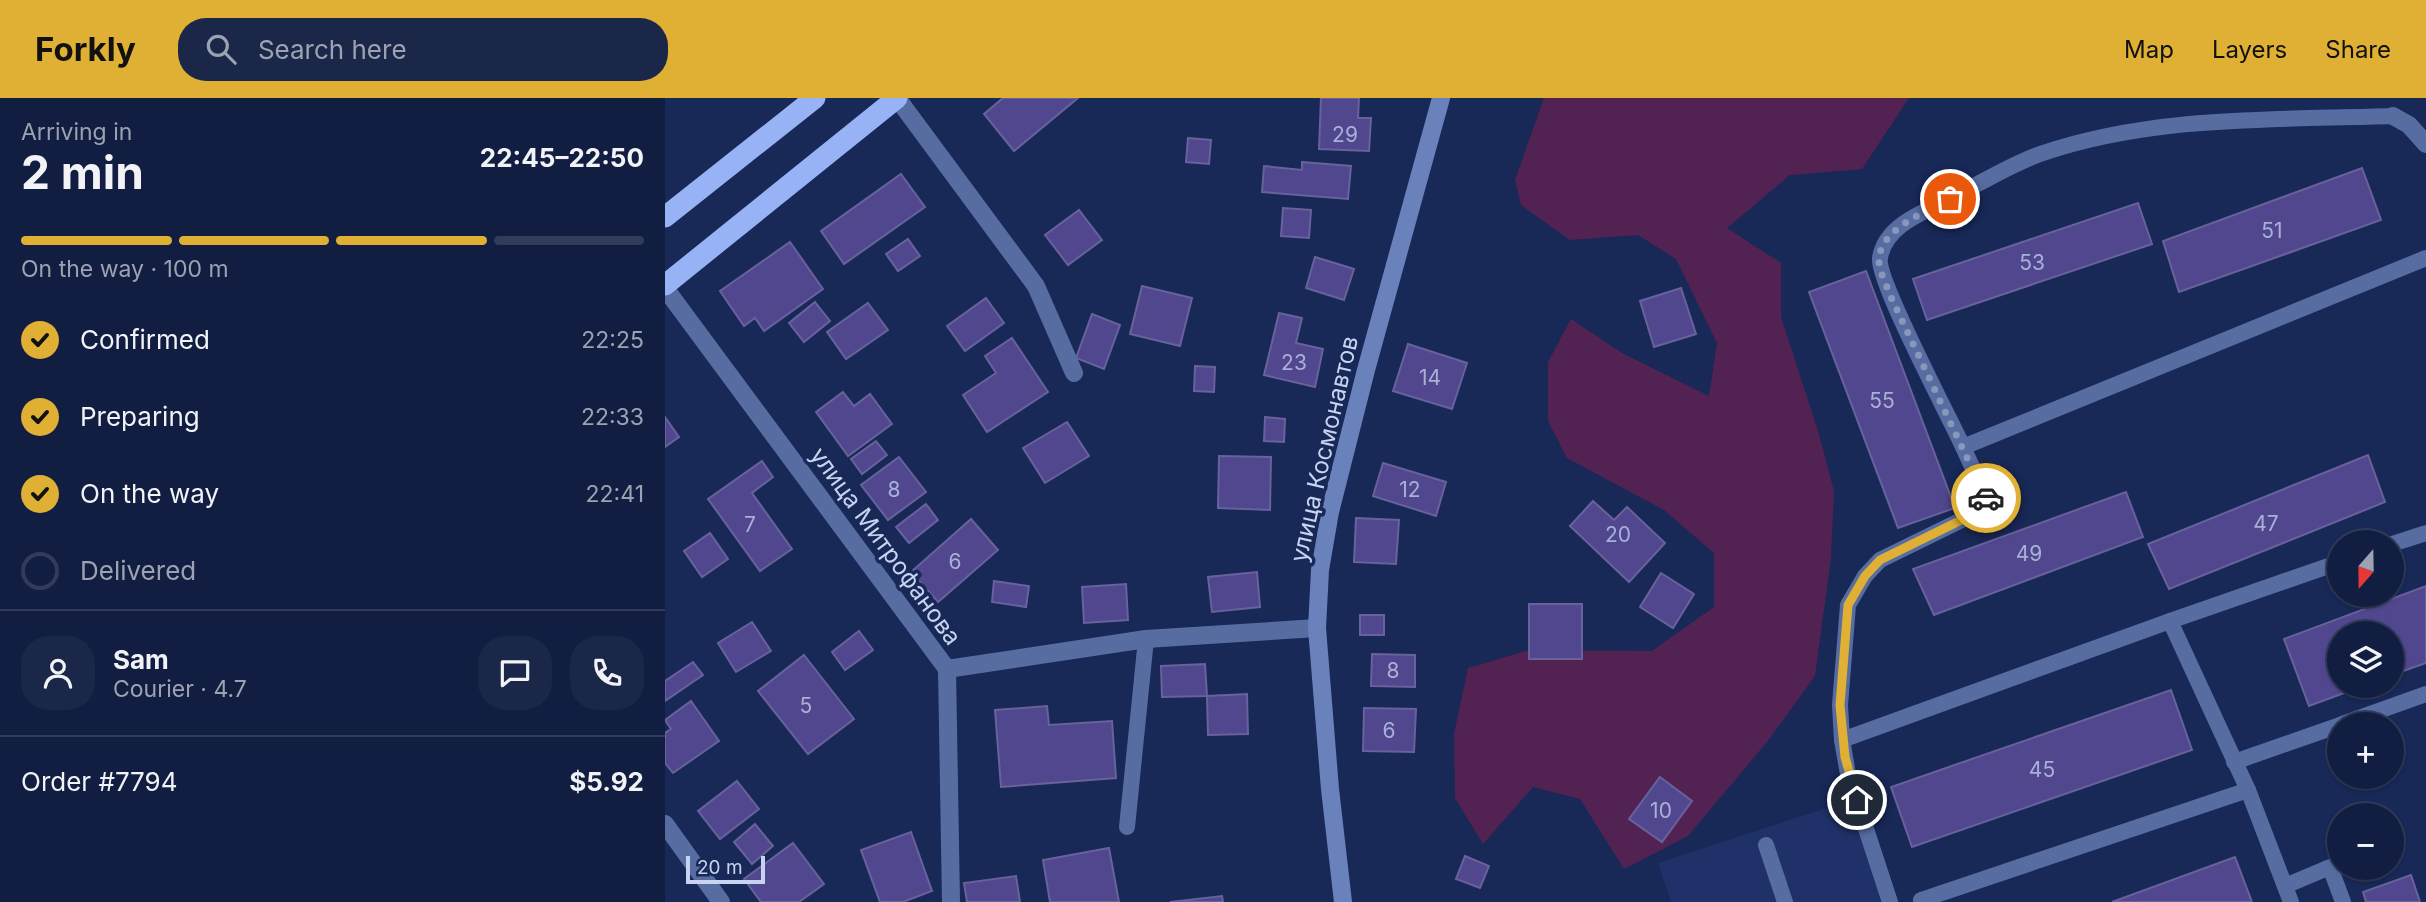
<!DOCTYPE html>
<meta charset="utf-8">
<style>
:root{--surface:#121e41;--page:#1b2748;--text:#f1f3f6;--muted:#9ca2b1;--line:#313c5a;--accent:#dfb034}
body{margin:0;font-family:Inter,sans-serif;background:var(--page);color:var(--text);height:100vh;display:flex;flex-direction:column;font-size:26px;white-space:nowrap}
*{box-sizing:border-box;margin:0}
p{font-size:23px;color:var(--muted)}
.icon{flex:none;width:38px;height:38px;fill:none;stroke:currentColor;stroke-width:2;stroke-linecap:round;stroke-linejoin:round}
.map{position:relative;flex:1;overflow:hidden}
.side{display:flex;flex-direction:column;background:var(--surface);width:665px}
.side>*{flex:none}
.needle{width:46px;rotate:200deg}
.tools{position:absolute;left:1662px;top:432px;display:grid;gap:14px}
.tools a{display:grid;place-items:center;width:77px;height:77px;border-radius:50%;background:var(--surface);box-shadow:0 2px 5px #0004,0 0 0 2px var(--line);font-size:35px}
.scale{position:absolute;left:21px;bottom:18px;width:79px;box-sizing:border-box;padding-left:7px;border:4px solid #c6d3f1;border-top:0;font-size:19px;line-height:24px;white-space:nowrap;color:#c6d3f1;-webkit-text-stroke:5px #182857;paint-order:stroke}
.pin{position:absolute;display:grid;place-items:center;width:60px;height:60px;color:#fff;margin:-30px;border:4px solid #fff;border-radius:50%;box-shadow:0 2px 7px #0007}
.courier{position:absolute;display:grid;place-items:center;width:70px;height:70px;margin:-35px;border:5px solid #dfb034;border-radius:50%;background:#fff;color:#222;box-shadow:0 2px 9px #0007}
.head em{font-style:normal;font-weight:700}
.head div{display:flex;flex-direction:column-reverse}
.head{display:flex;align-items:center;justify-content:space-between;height:119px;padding:0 21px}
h1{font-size:46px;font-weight:700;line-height:52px}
.bar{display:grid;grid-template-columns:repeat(4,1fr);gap:10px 7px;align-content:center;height:84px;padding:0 21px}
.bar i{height:9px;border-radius:5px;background:var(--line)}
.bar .active{background:var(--accent)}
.bar p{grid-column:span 4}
.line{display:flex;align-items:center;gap:18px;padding:0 21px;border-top:2px solid var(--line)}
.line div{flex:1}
.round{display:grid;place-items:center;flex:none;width:74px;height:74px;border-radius:28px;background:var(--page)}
ol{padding:0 21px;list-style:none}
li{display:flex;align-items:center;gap:21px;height:77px}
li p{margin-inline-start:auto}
li .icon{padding:7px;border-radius:50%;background:var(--accent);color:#111;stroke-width:4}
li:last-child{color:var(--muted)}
li i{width:38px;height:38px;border:4px solid var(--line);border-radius:50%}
header{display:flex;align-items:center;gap:42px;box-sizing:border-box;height:98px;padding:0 35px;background:var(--accent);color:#111}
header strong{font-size:33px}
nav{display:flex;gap:38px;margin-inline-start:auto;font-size:24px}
.search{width:490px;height:63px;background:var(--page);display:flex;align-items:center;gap:18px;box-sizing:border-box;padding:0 24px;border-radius:28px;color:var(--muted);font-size:26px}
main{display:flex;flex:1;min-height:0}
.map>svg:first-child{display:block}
.built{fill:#1f3168}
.green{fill:#522352}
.building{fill:#51478f;stroke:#67629b;stroke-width:2}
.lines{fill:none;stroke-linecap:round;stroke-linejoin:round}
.lane{stroke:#576da2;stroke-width:16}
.street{stroke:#576da2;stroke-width:18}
.secondary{stroke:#6a82bb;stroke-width:18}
.highway{stroke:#98b3f5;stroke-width:21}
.done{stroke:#8997bb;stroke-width:7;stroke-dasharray:0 12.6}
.route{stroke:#dfb034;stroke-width:9}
.labels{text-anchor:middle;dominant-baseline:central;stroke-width:7;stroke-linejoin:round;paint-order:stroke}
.number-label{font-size:21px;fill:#a9b0d8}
.street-label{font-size:24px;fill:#c6d3f1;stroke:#182857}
</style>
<header>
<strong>Forkly</strong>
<div class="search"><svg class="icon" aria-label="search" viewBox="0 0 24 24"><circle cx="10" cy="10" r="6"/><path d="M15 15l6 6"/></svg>Search here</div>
<nav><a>Map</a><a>Layers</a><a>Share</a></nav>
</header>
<main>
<section class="side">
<div class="head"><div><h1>2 min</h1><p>Arriving in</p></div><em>22:45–22:50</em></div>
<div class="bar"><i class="active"></i><i class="active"></i><i class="active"></i><i></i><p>On the way · 100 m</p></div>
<ol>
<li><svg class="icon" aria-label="check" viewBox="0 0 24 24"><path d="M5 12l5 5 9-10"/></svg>Confirmed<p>22:25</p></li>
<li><svg class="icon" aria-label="check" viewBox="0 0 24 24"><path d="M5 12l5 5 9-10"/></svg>Preparing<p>22:33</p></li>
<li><svg class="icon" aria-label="check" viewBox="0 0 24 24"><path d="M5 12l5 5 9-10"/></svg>On the way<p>22:41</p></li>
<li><i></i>Delivered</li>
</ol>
<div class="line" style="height:126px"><a class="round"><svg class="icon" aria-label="person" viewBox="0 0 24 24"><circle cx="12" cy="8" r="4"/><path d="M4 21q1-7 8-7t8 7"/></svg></a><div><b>Sam</b><p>Courier · 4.7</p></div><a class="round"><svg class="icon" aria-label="chat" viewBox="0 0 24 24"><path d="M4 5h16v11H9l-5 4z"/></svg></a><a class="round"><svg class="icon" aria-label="phone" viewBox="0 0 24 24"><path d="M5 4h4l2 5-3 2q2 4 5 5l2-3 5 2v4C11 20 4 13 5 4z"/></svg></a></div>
<div class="line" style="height:91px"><div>Order #7794</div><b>$5.92</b></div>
</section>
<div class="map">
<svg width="1761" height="804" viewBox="0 0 1761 804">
<rect width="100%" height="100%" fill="#182857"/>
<polygon class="built" points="1195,699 1230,804 1006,804 993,765"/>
<polygon class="green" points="879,0 1244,0 1197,71 1125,77 1062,130 1116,165 1116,219 1153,333 1169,393 1166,460 1150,578 1102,644 1023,738 959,771 915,701 868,689 818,746 790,700 789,636 803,570 864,552 987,553 1049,509 1049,455 999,412 902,360 883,323 883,264 906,221 957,255 1044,298 1052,245 1011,161 973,137 905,142 856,107 850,82"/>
<g class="building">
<polygon points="338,0 413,0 349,53 319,16"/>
<polygon points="656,0 694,0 693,20 706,20 704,53 654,51"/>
<polygon points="523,40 546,42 544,66 521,64"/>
<polygon points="637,64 686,68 683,101 597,94 599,68 637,72"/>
<polygon points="1697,70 1716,122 1514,194 1498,143"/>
<polygon points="236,76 260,109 179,166 156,133"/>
<polygon points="1473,105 1487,146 1262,222 1248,181"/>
<polygon points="618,110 646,112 644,140 616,138"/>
<polygon points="414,112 437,142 403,167 380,137"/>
<polygon points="243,141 255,158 233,173 221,156"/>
<polygon points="125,144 158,191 99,233 90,220 79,228 55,193"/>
<polygon points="650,159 689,171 679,202 641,190"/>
<polygon points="1201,173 1290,410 1233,430 1144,194"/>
<polygon points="477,188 527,200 515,248 465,236"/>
<polygon points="1016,190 1031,236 989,249 975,203"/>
<polygon points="321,200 339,225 300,253 282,228"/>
<polygon points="150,204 165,223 139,244 124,225"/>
<polygon points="203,205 223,232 181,261 162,234"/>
<polygon points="614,215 637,220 631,245 658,251 650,289 599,277"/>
<polygon points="427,216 455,227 439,271 411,260"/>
<polygon points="347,240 383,294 322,334 298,297 331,275 320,258"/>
<polygon points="743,246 802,265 787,311 728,293"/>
<polygon points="530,268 550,269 549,294 529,293"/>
<polygon points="178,294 189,308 205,296 227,326 183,358 151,314"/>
<polygon points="0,319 14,339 0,349"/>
<polygon points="600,319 620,321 619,344 599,343"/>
<polygon points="402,324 424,358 380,385 358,350"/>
<polygon points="211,343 222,357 197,376 186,361"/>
<polygon points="1703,357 1720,404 1504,491 1483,446"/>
<polygon points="554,358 606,359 605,412 553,410"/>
<polygon points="234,359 261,394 223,422 196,387"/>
<polygon points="97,363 108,379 87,395 127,451 95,473 43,401"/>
<polygon points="718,365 781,384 771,418 708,398"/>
<polygon points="1461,394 1478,439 1269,517 1248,471"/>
<polygon points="928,403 949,422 962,409 1000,445 964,484 905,428"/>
<polygon points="261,406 273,422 244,445 231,429"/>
<polygon points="691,420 734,422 731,466 689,464"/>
<polygon points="306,421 333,452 273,504 246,474"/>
<polygon points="45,435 63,461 37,479 19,453"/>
<polygon points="592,474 595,509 547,514 543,479"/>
<polygon points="996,475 1029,496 1008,530 975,509"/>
<polygon points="329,483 364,488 361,509 327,504"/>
<polygon points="461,486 463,522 419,525 417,489"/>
<polygon points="1761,488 1761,565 1727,577 1727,536 1675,536 1675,588 1698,588 1644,608 1619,541"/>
<rect x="864" y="506" width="53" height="55"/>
<rect x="695" y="517" width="24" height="20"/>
<polygon points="87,524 106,553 71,574 53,545"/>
<polygon points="194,533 208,552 180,572 167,554"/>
<polygon points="707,556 750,557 750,589 706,588"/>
<polygon points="139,557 189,621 143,656 93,593"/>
<polygon points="28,564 38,577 0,603 0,583"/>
<polygon points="540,566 542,598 497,599 496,568"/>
<polygon points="1506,592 1527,652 1247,749 1226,689"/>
<polygon points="582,596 583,636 543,637 542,598"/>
<polygon points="26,603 54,643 8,675 0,665 0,635 6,631 0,622"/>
<polygon points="382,608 384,627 447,623 451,680 336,689 330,612"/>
<polygon points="699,610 751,611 749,654 698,653"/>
<polygon points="995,679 1027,703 997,744 964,721"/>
<polygon points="72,683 94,711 55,741 33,713"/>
<polygon points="90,726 108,748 87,766 69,744"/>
<polygon points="246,734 267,793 238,804 215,804 196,752"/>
<polygon points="128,745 159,786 134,804 96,804 79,781"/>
<polygon points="444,750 454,804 385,804 378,762"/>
<polygon points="800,758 824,768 815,790 791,781"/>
<polygon points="1570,759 1587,804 1447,804"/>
<polygon points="1746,777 1755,804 1701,804 1698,794"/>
<polygon points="351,778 355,804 302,804 299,785"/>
<polygon points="557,798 558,804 505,804"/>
</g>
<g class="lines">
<g class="lane">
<path d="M1298,349C1285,320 1211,181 1215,160C1220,127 1259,114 1285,101C1314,86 1344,67 1375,56C1489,17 1610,22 1728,18"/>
<polyline points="1727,446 1761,435"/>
<polyline points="1505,523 1583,692 1626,804"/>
<polyline points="1677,626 1761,596"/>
<polyline points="1177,642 1505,523 1675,464"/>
<polyline points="1569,664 1675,627"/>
<polyline points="462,729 481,541"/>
<polyline points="1101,747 1120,804"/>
<polyline points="1620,788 1665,769 1678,804"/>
<polyline points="1256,802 1583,692"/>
<polyline points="1225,804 1183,676 1177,642 1175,607 1183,507 1200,478 1215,462 1325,408 1298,349 1761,160"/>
</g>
<g class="street">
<polyline points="232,0 371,188 409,275"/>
<polyline points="1728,18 1744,27 1761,46"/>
<polyline points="0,190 282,571 481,541 652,530"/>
<polyline points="282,571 286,804"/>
<polyline points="0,726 56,804"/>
</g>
<polyline class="secondary" points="678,804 665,691 652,530 655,472 665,414 701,272 776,0"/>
<g class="highway">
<polyline points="0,119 150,0"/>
<polyline points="0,187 232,0"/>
</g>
</g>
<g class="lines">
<path class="done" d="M1285,101C1262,113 1213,132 1214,163C1214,173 1221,185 1224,195L1321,400"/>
<polyline class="route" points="1192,702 1180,659 1175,607 1183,507 1200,478 1215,462 1325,408 1321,400"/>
</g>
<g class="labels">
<g class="number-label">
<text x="680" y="36">29</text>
<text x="1607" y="132">51</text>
<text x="1367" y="164">53</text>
<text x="629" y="264">23</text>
<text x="765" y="279">14</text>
<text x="1217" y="302">55</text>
<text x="229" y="391">8</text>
<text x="745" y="391">12</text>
<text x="1601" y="425">47</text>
<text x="85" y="426">7</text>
<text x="953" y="436">20</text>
<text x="1364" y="455">49</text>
<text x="290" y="463">6</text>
<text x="728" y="572">8</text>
<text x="141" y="607">5</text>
<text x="724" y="632">6</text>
<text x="1377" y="671">45</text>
<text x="996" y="712">10</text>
</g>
<g class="street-label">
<text transform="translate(659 351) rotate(-77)">улица Космонавтов</text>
<text transform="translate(221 448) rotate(54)">улица Митрофанова</text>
</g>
</g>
</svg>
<div class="tools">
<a><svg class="needle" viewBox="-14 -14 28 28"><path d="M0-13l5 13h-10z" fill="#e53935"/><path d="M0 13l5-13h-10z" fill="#9ca2b1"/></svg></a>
<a><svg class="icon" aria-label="layers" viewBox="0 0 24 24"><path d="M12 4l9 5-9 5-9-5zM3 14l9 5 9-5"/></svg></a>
<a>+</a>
<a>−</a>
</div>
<div class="scale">20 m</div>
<div class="pin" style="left:1285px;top:101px;background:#ea580c"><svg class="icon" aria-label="bag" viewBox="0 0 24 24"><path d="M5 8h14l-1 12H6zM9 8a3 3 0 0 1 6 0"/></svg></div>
<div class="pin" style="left:1192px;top:702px;background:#1f2937"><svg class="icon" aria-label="home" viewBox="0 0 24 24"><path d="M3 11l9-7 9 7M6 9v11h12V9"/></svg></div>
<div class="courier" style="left:1321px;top:400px"><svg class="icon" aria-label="car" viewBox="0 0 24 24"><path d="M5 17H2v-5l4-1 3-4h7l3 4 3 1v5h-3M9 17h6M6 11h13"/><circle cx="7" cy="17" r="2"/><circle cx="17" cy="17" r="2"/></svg></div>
</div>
</main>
